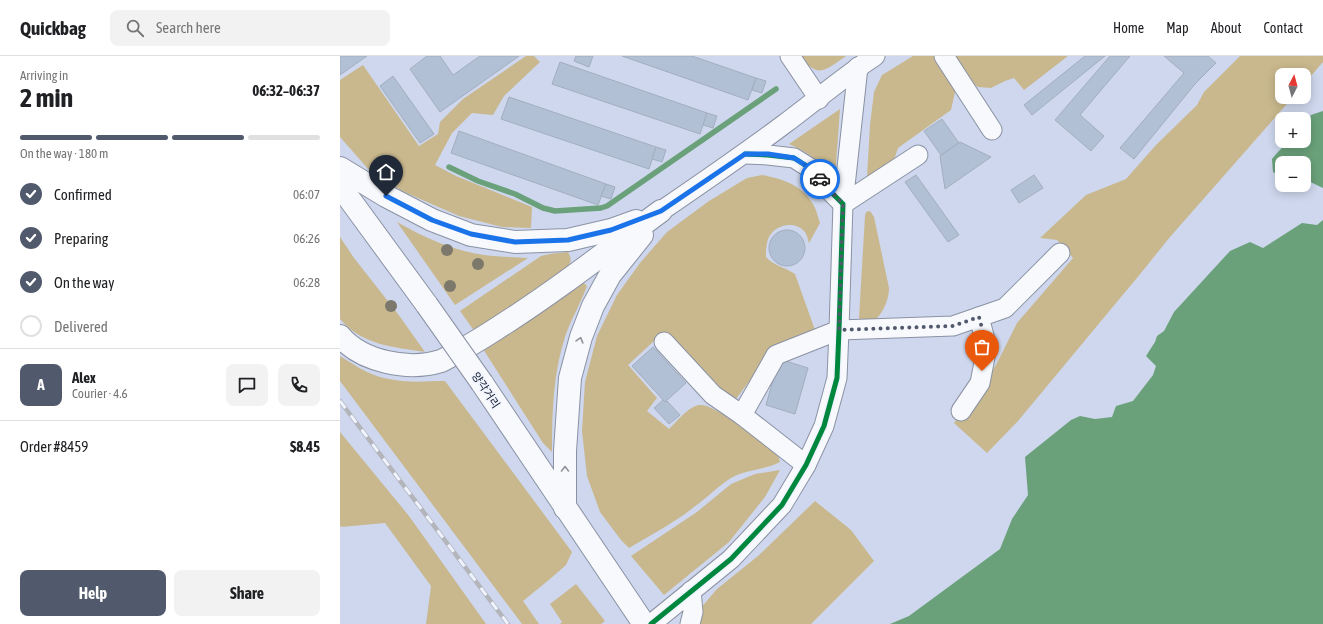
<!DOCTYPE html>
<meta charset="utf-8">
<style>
:root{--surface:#fff;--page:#f2f2f2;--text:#202124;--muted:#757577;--line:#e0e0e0;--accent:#51596c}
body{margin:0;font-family:"Asap Condensed","Noto Sans KR",sans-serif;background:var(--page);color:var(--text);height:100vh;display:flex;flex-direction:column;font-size:15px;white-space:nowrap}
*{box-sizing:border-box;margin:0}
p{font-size:13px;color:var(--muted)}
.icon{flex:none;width:22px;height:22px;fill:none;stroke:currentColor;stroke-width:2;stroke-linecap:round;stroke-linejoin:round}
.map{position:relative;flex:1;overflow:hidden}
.drawer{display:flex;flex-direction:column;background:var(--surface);width:340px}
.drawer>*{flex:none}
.needle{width:26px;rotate:6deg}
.tools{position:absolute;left:935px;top:12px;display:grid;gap:8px}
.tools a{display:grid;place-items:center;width:36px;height:36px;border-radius:8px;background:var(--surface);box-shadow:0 2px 10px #0003;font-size:20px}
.pin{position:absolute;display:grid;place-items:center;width:34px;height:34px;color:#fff;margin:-41px -17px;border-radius:50% 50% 50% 0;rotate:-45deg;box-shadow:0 0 4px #0007}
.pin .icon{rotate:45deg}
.courier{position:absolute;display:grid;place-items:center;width:40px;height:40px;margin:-20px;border:3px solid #1a73e8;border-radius:50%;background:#fff;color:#222;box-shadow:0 1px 5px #0007}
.overview em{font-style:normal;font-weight:700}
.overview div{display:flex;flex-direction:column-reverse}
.overview{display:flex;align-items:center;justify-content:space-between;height:68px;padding:0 20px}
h1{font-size:26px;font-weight:700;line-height:30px}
.bar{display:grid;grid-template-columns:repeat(4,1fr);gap:6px 4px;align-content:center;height:48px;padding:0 20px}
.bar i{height:5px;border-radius:3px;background:var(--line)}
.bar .selected{background:var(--accent)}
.bar p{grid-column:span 4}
.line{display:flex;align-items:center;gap:10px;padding:0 20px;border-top:1px solid var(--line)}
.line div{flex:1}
.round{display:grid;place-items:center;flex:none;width:42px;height:42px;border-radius:8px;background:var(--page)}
ol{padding:0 20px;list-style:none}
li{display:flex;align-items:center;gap:12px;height:44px}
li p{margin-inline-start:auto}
li .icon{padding:4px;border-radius:50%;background:var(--accent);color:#fff;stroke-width:4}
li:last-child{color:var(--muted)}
li i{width:22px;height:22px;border:2px solid var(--line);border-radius:50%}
.primary-button{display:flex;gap:8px;margin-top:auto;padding:8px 20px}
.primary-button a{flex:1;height:46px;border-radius:8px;background:var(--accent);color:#fff;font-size:16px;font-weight:700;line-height:46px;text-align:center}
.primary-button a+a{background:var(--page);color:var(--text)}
header{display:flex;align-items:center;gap:24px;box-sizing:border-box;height:56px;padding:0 20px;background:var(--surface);border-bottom:1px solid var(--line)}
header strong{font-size:19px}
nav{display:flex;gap:22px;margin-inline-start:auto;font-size:14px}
.search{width:280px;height:36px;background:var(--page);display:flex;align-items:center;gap:10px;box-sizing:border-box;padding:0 14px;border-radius:8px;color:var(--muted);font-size:15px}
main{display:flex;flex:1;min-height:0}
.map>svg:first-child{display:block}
.green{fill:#c9b88d}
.water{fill:#6aa17a}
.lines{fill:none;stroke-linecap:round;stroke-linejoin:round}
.stream{stroke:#6aa17a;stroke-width:5.5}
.building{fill:#b2c0d5;stroke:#a2aebf}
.minor-casing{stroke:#8a92a4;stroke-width:21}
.major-casing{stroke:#8a92a4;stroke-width:24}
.minor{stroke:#f8f9fc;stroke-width:19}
.major{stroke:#f8f9fc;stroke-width:22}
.rail-casing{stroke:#b3b5bb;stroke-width:4.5}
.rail{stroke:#eff3fe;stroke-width:3;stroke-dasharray:9;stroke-linecap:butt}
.major-bridge-casing{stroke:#8a92a4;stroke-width:24;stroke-linecap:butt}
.major-bridge{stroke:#f8f9fc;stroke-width:22}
.cycleway-casing{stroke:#eff3fe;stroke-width:8}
.cycleway{stroke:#00873e;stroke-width:5}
.tree{fill:#7c786b}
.oneway{stroke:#8f929c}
.done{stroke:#51596c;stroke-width:4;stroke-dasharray:0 7.2}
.route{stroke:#1a73e8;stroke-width:5}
.labels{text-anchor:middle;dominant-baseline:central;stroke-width:3;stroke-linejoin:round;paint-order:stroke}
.street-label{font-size:11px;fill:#0e1526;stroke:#eff3fe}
</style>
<header>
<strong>Quickbag</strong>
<div class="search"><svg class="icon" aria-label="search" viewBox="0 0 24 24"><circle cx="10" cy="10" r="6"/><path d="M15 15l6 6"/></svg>Search here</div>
<nav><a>Home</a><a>Map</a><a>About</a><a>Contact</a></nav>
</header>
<main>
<section class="drawer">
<div class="overview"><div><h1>2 min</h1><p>Arriving in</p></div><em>06:32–06:37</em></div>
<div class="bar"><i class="selected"></i><i class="selected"></i><i class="selected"></i><i></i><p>On the way · 180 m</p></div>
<ol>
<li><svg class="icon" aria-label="check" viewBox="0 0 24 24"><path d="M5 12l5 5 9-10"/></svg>Confirmed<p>06:07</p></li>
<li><svg class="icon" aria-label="check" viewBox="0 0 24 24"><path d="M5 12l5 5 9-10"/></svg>Preparing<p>06:26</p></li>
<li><svg class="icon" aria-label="check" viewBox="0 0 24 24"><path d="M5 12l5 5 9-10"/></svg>On the way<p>06:28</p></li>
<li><i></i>Delivered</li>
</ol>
<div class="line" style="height:72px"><b class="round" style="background:var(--accent);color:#fff">A</b><div><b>Alex</b><p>Courier · 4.6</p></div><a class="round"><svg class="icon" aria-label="chat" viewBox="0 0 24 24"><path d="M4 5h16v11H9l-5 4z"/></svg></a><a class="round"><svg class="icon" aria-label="phone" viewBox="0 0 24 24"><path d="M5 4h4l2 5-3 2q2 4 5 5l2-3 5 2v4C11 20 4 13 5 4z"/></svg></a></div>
<div class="line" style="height:52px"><div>Order #8459</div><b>$8.45</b></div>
<div class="primary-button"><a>Help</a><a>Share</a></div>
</section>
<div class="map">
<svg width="983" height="568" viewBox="0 0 983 568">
<rect width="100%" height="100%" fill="#ced7ed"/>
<g class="green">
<polygon points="186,0 194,0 200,6 164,40 153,59 132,57 112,77 95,109 116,120 192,151 191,172 162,171 119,160 62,135 29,114 0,81 0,24 23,9 79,90 98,78 100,66 123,43"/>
<path d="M459,0H506C484,15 479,23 459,0Z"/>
<polygon points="573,0 596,0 616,32 611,54 558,92 554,104 527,121 530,69 534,36 542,19"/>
<polygon points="613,0 728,0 684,34 674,22 665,25 651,32 638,31 626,22"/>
<polygon points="900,0 983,0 983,6 964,28 964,19 942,19 942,41 953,41 830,181 801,217 678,365 647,397 614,367 646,325 657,307 677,267 733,202 717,184 700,182 746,139 786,123 816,89 857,49 864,36"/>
<path d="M500,53L495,121C479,106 470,97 449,88Z"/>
<path d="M422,119C444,123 465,130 475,152C477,156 478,162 480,167L469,187C468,184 467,178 464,175C454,164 435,169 429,181C426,187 426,195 426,201C434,210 445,211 455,218L475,274L429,299L393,347L324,278L314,285L288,309L317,342L307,355L329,373C337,366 348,350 360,349C375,347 424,389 438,399L440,406C425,414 406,413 391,422C378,430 367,442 354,451C334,467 311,479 289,492L281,484L260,456L247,420L242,375L245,326L257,280L277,239L300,207L327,176L369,145L407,122Z"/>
<path d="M530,155L534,161L549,232C549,244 543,257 534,265L521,264L519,262L525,160L526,156Z"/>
<path d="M57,166C83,181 114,195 144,199C159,201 174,201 188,202L115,249Z"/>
<path d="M0,181L14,202L58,258L85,296C53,291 22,289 0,263Z"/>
<path d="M228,196C231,202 232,205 228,210L135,276L120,255L201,200L210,198Z"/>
<path d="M244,227L247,230C241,247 231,263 225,281C213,318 212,357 212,396L203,387L143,293L223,239Z"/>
<path d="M0,300C17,311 34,322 55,324C71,327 89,325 105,325L232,496L226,509L210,523L183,545L199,568H182L0,325Z"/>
<polygon points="0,376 69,460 146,568 86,568 91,530 45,467 1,471 0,469"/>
<polygon points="440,414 425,441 389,486 324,539 291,500 357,456 391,428 415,418"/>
<polygon points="475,445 511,474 534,505 471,568 355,568 360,553 377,533 418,500"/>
<polygon points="236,528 265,565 261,568 220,568 222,566 210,548"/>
</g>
<g class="water">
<path d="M983,55V132L964,123V107H942V121L933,116L932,103C943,90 947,85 964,85V75L971,59Z"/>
<polygon points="983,164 983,568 550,568 569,560 660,493 672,463 688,439 685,401 731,364 740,360 755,363 772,361 776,350 793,345 813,319 816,310 806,300 815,286 817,280 824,275 834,256 890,195 910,186 923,192 962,167 977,169"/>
</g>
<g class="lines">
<polyline class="stream" points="109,111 138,125 175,138 203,152 215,155 261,152 267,150 436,33"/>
</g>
<g class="building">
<polygon points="0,0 27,0 0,19"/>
<polygon points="87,0 100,0 113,19 140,0 179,0 100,56 70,13"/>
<polygon points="236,0 253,0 249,11 234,5"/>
<polygon points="282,0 352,0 416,22 408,44"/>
<polygon points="745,0 765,0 692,59 684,49"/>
<polygon points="770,0 790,0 740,59 764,80 751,95 715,64"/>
<polygon points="824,0 868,0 876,7 855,28 794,103 780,92 844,17"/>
<polygon points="220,6 367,57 360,78 212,28"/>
<polygon points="53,20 94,78 80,87 40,30"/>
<polygon points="416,22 426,25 422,37 412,34"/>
<polygon points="169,41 316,91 309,113 161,63"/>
<polygon points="367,57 377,60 373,72 363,69"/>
<polygon points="602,63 619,87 601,99 584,75"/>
<polygon points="119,75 266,128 258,149 111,97"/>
<polygon points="620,86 651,101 605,133 600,100"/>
<polygon points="316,91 326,94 322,106 312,103"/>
<polygon points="576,119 619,179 608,186 565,126"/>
<polygon points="694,119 703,132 679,147 671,134"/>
<polygon points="266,128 275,131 271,143 261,140"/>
<circle cx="447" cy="192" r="18"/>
<polygon points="313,291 346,327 325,346 292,310"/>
<polygon points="439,303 468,312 455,358 426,349"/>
<polygon points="323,344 325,346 327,345 340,359 329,368 314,352"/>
</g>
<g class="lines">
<defs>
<g id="minor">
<polyline points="450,0 479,43"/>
<polyline points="604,0 652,74"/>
<polyline points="503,148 518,11"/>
<polyline points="503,148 578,99"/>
<path d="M321,155C362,127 403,99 443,69C474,46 503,21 535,0"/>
<polyline points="324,286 373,339 402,359 466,409"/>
<polyline points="621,355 640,327 647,291 639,261"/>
<polyline points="402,359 436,299 499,274 613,270 665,252 720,197"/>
<polyline points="311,568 391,503 442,449 466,409 484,370 497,322 499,274 503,148 490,135 473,114 454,102 428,99 405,98"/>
<polyline points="350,568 353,556 351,535"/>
</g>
<g id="major">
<polyline points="0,112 46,140 92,164 131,179 175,186 228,184 271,174 296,165"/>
<polyline points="0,130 87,249"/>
<path d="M0,280C22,306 69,315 101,305C106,303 110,300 114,298C129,290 142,282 156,273C213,237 267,195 321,155"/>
<polyline points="142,327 304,568"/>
<polyline points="225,452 225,395 230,322 241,281 253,250 270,219 302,179"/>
</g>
</defs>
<use href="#minor" class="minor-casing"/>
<use href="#major" class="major-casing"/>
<use href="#minor" class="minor"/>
<use href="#major" class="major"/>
<defs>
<polyline id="rail" points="0,345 168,568"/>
</defs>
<use href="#rail" class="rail-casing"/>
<use href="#rail" class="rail"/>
<defs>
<polyline id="major-bridge" points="87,249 142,327"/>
</defs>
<use href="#major-bridge" class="major-bridge-casing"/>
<use href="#major-bridge" class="major-bridge"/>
<defs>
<polyline id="cycleway" points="311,568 391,503 442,449 466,409 484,370 497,322 499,274 503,148 490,135 473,114 454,102 428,99 405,98"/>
</defs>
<use href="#cycleway" class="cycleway-casing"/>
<use href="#cycleway" class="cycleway"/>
</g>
<g class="tree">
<circle cx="107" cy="194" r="6"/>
<circle cx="138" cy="208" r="6"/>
<circle cx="110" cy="230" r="6"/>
<circle cx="51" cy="250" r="6"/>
</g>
<defs><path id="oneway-chevron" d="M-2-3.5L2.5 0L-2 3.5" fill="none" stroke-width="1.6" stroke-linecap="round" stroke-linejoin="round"/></defs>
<g class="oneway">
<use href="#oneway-chevron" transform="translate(240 284) rotate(-74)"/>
<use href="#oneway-chevron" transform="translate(225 413) rotate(-90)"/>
</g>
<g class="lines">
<polyline class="done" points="480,123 503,148 499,274 613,270 639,261 647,291 642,315"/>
<polyline class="route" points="46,140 92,164 131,178 175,186 228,184 271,174 321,155 405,98 428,98 454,102 473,114 480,123"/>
</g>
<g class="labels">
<g class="street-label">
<text transform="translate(146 334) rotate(56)">양각거리</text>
</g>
</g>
</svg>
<div class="tools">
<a><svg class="needle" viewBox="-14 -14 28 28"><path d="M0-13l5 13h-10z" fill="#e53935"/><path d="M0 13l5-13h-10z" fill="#757577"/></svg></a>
<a>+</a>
<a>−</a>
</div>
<div class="pin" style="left:642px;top:315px;background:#ea580c"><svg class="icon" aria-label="bag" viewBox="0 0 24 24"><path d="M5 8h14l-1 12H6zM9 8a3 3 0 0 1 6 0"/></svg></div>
<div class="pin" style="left:46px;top:140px;background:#1f2937"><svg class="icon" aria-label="home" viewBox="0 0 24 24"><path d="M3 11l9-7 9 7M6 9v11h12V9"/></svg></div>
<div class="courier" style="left:480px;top:123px"><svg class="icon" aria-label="car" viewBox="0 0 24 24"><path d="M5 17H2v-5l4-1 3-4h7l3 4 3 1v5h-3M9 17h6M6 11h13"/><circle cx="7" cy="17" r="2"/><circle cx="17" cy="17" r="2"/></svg></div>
</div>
</main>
